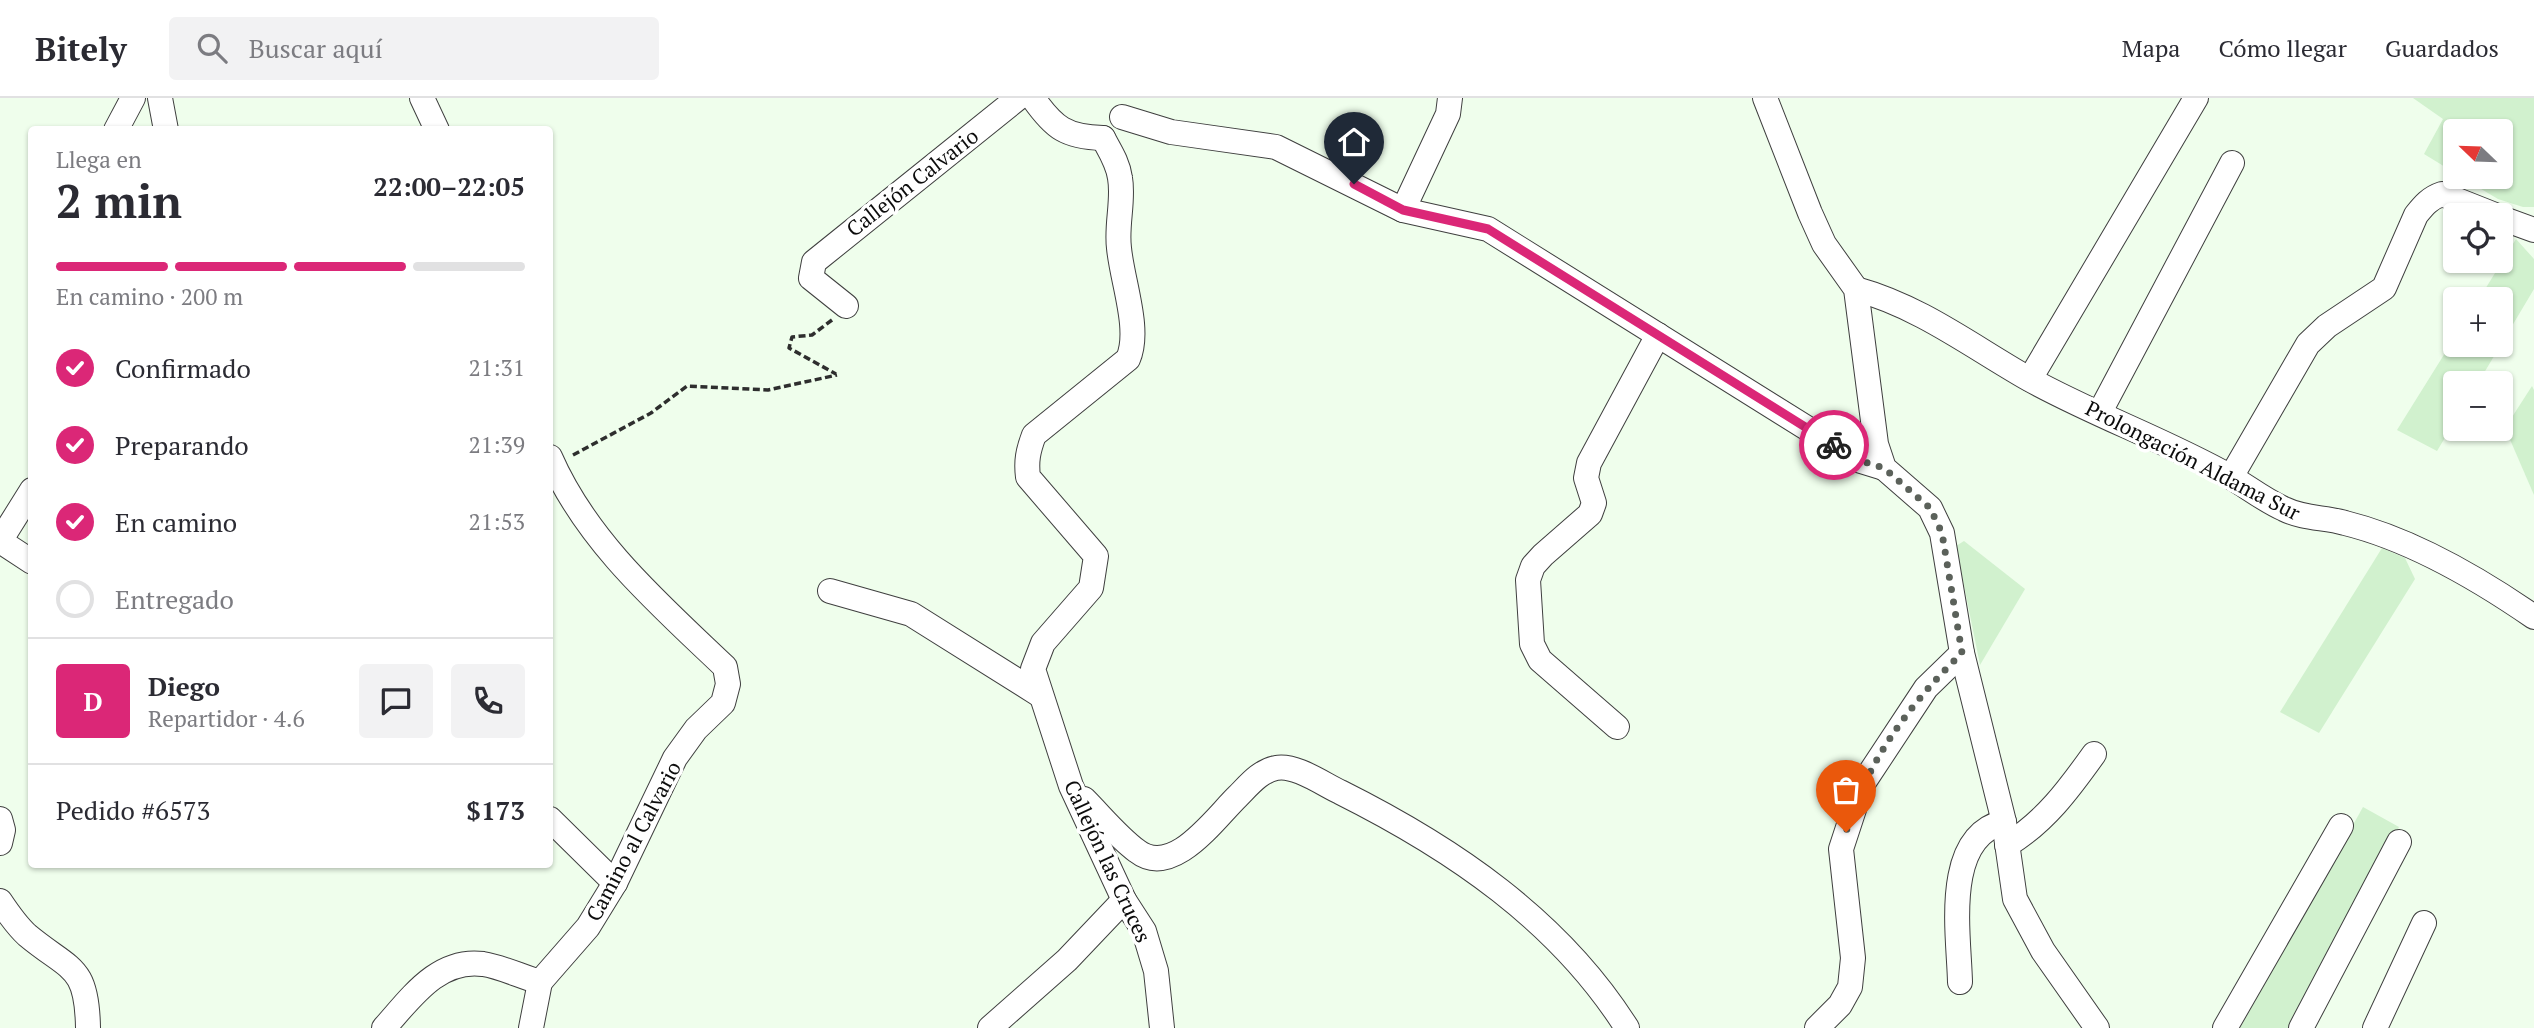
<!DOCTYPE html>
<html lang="es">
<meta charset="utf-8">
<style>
:root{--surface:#fff;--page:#f2f2f3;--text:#2b2b33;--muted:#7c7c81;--line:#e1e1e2;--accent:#db2777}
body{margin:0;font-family:"PT Serif",serif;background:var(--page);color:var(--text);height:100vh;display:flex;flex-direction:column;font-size:26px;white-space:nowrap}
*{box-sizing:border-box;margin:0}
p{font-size:23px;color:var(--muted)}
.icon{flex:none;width:38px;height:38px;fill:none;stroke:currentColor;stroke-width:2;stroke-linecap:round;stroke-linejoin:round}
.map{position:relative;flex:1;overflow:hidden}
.sheet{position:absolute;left:28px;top:28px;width:525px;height:742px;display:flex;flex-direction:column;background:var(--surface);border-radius:7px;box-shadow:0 2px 5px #0004}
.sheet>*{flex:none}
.needle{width:46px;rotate:293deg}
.fabs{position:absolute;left:2443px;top:21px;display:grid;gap:14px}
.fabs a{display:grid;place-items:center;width:70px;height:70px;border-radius:7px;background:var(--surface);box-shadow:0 2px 5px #0004;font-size:35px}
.pin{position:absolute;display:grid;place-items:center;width:60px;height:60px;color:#fff;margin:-72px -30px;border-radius:50% 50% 50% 0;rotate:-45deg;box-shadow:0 0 7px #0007}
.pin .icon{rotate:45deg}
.courier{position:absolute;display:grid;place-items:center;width:70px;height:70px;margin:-35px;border:5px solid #db2777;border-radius:50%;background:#fff;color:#222;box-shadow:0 2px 9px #0007}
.overview em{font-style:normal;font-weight:600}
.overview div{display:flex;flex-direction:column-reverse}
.overview{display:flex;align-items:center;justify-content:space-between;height:119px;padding:0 28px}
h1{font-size:46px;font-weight:600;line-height:52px}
.bar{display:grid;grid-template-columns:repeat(4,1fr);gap:10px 7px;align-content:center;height:84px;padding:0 28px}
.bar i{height:9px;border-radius:5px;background:var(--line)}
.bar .active{background:var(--accent)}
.bar p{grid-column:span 4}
.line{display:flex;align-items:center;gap:18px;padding:0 28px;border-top:2px solid var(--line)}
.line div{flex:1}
.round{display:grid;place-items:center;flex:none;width:74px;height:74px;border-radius:7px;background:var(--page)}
ol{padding:0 28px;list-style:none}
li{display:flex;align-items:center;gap:21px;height:77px}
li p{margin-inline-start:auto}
li .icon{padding:7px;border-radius:50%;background:var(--accent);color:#fff;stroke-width:4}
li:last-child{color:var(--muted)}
li i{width:38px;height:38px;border:4px solid var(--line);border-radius:50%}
header{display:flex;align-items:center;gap:42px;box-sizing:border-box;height:98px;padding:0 35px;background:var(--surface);border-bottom:2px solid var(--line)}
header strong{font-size:33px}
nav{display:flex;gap:38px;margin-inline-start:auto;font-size:24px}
.search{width:490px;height:63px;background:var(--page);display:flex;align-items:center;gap:18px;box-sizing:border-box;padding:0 24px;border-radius:7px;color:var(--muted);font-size:26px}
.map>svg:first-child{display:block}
.farmland{fill:#d1f1ce}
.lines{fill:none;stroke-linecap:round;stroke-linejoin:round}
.minor-casing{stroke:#3f3f3f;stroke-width:26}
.path{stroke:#2e2e2e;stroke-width:3.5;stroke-dasharray:7 3.5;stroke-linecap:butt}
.minor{stroke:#fff;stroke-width:24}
.done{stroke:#5b615a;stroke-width:7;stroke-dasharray:0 12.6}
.route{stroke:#db2777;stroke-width:9}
.labels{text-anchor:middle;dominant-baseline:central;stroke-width:7;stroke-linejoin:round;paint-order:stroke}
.street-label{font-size:21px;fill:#0c0c0c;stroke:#fff}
</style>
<header>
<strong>Bitely</strong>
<div class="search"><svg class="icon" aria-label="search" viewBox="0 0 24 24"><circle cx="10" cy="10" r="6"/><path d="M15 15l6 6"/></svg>Buscar aquí</div>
<nav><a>Mapa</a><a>Cómo llegar</a><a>Guardados</a></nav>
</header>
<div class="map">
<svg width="2534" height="930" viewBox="0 0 2534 930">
<rect width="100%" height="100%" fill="#effeec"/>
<g class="farmland">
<polygon points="2413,0 2534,0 2534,109 2523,109 2498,101 2461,79 2501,79 2501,33 2455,33 2455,75 2424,56 2443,21"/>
<polygon points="2516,141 2534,161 2534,191 2478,285 2455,285 2455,323 2437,353 2397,332 2455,239 2455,247 2501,247 2501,201 2479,201"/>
<polygon points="2532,288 2534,292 2534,397 2505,330"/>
<polygon points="1964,443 2025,491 1980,567 1956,448"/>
<polygon points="2382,450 2405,460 2415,481 2319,635 2280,614"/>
<polygon points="2363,709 2399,729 2296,930 2240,930"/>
</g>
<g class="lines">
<defs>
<g id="minor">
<polyline points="160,0 166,32"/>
<polyline points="422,0 437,32"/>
<path d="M1033,0C1054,30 1066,39 1103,40"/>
<polyline points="1765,0 1810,115 1824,146 1856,191 1876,346 1884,370 1930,410 1942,435 1962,555 2004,724 2015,801 2043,853 2097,930"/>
<polyline points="1122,19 1171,34 1276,49 1403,112 1488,131 1858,362 1884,370"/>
<polyline points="116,32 133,0"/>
<path d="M1103,40C1110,53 1118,65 1120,80C1124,102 1116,127 1119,150C1122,183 1141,232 1128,261L1034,337C1028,353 1026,363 1028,379L1096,458L1091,490L1043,545L1033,571L1071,688L1124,802L1144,833L1156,873L1162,930"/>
<polyline points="1403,112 1448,16 1450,0"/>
<polyline points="2501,120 2534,132"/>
<path d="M1856,191C1921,209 1971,248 2029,281C2094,317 2165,342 2229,378C2248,389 2264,402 2284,411C2304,421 2325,419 2345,425C2410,441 2479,481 2534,519"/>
<polyline points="846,208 811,180 814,164 1018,0"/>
<polyline points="2030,281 2196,0"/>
<polyline points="2100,314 2232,65"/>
<path d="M2231,379L2308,246L2327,228L2384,190L2416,117C2424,107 2430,100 2442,96L2495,117"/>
<polyline points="0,443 32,392"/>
<polyline points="0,443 32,464"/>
<polyline points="830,493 911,516 1040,597"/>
<polyline points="1617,629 1540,562 1532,546 1528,482 1533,468 1543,457 1590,416 1594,405 1586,380 1589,365 1658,237"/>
<path d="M1084,701C1101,718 1118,739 1137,753C1173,781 1215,720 1238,698C1249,687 1260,673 1276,670C1295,666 1323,686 1340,694C1452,750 1559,822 1627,930"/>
<polyline points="0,721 3,732 0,745"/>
<polyline points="550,721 615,785"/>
<path d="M2007,747C2045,724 2069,691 2094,656"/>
<path d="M0,803C8,815 16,827 27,837C70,873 87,866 88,930"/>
<path d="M1960,884C1959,837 1942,739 2004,724"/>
<path d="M384,930C411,900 438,860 483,866C502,869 522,879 540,884L588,829L615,785L675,660L696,631L723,605L728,586L725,569C659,506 587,444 550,359"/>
<polyline points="531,930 540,884"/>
<polyline points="990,930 1067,862 1124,802"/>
<polyline points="1817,930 1840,907 1850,889 1853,860 1841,751 1862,687 1926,590 1962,555"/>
<polyline points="2225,930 2341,728"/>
<polyline points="2301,930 2399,744"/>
<polyline points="2375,930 2424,825"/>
</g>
</defs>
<use href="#minor" class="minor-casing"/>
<g class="path">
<polyline points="832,222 812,237 792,239 789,250 836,276"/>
<polyline points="573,357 651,315 687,288 768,292 837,277"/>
</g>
<use href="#minor" class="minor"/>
</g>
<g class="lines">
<path class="done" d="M1834,347L1858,362L1884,370L1930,410L1942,435L1962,555C1910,605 1866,665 1846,734"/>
<polyline class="route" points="1354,86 1403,112 1488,131 1834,347"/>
</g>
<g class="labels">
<g class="street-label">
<text transform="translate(912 84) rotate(-38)">Callejón Calvario</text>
<text transform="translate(2193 362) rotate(27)">Prolongación Aldama Sur</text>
<text transform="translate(633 743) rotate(-62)">Camino al Calvario</text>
<text transform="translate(1108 763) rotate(65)">Callejón las Cruces</text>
</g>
</g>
</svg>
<div class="fabs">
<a><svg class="needle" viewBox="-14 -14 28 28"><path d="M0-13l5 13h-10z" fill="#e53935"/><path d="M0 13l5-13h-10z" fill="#7c7c81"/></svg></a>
<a><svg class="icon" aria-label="locate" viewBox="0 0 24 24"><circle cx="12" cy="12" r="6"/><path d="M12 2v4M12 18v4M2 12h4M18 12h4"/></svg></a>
<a>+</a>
<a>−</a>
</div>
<div class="pin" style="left:1846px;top:734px;background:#ea580c"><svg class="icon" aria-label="bag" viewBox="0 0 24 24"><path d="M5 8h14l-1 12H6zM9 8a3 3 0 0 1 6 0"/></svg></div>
<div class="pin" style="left:1354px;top:86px;background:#1f2937"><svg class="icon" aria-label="home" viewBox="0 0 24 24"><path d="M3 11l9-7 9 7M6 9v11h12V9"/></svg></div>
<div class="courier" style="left:1834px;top:347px"><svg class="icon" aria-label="bike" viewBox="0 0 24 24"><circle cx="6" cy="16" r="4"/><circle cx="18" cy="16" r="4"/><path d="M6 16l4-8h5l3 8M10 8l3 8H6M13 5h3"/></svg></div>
<section class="sheet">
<div class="overview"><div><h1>2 min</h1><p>Llega en</p></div><em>22:00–22:05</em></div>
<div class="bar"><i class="active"></i><i class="active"></i><i class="active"></i><i></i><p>En camino · 200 m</p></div>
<ol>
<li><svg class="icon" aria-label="check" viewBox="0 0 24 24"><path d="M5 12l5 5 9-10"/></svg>Confirmado<p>21:31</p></li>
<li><svg class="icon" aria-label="check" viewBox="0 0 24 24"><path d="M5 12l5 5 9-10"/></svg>Preparando<p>21:39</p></li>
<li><svg class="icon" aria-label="check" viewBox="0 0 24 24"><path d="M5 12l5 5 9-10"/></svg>En camino<p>21:53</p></li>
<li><i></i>Entregado</li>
</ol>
<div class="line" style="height:126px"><b class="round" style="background:var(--accent);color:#fff">D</b><div><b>Diego</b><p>Repartidor · 4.6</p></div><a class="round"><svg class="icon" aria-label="chat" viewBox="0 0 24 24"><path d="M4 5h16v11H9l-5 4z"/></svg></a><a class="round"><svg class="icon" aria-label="phone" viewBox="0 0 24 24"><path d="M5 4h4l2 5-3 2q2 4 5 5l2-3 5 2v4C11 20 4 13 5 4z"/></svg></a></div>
<div class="line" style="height:91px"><div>Pedido #6573</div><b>$173</b></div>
</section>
</div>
